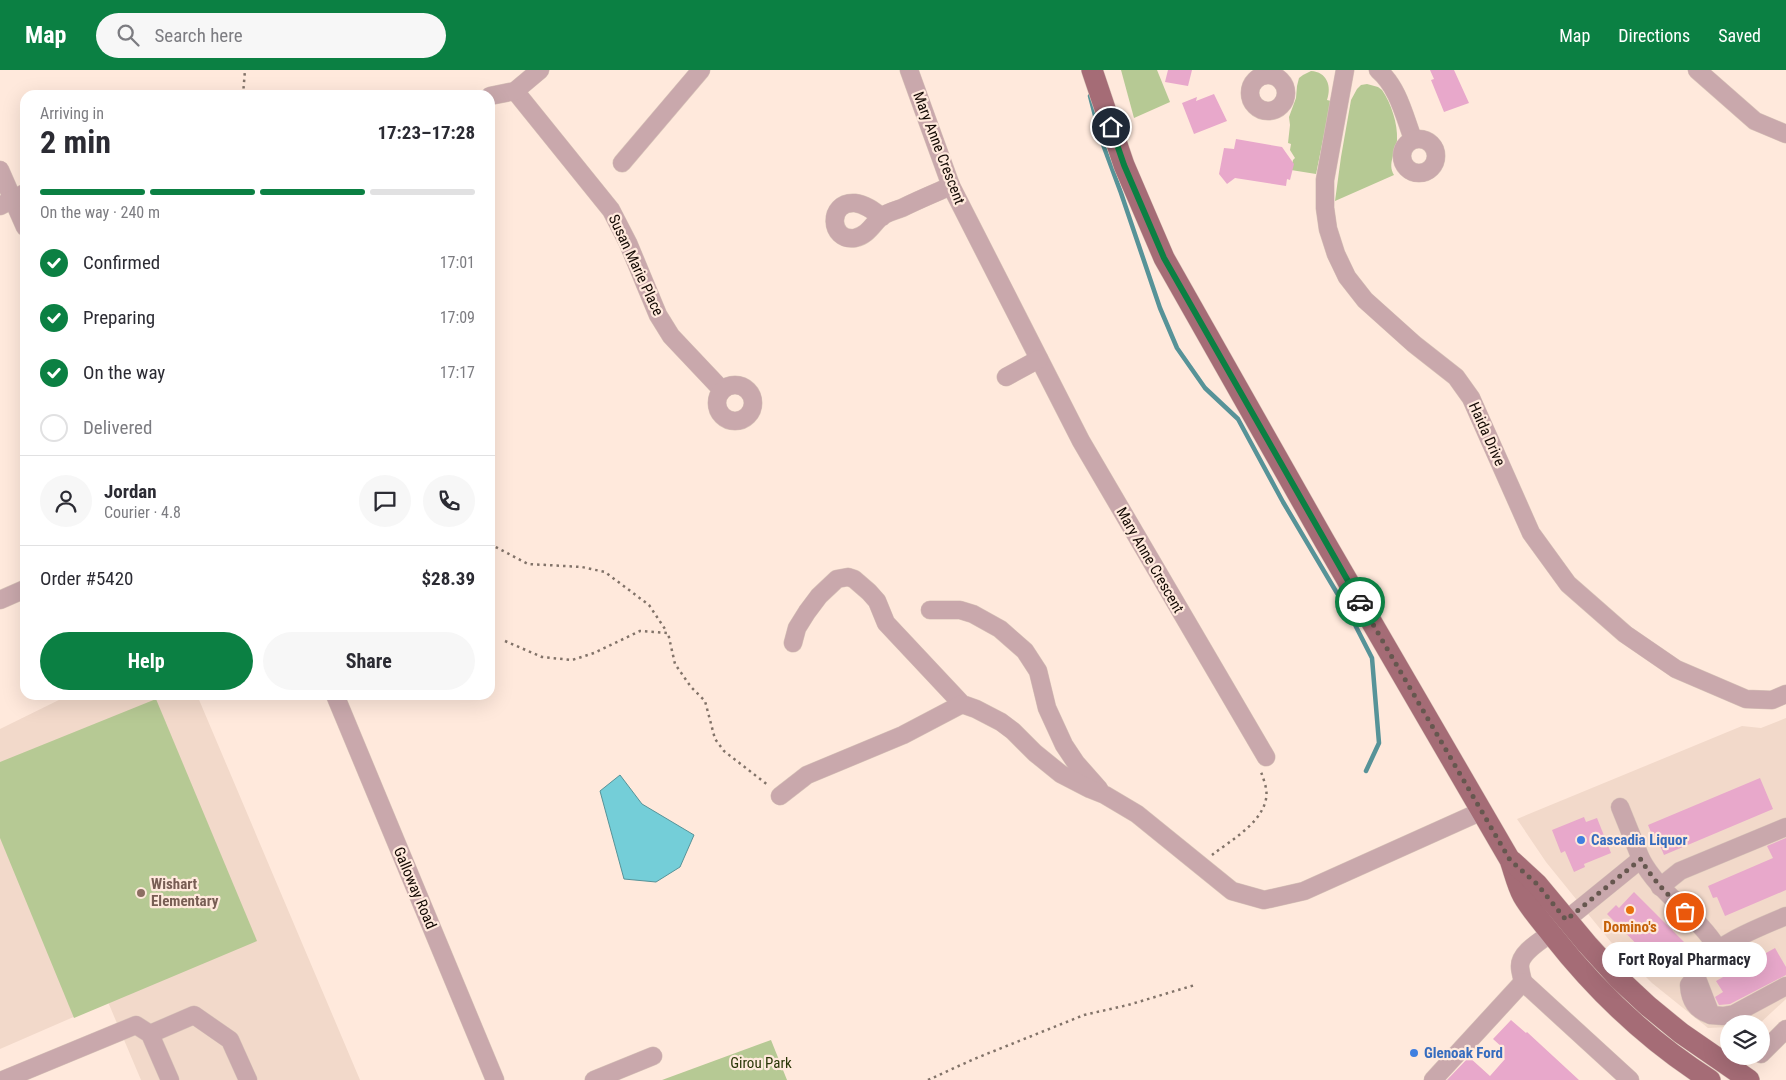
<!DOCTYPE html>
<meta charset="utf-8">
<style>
:root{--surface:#fff;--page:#f7f7f7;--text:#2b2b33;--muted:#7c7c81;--line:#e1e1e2;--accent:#0b8043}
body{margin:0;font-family:"Roboto Condensed",sans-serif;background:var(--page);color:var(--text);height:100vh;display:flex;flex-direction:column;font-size:19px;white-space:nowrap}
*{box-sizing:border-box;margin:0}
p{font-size:16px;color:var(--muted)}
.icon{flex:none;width:28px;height:28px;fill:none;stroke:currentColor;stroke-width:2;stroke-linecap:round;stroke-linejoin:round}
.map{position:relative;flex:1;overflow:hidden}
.drawer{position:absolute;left:20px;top:20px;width:475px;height:610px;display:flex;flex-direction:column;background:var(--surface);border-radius:15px;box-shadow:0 5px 20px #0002}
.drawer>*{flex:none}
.tools{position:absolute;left:1720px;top:945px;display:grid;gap:10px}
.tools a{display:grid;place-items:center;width:50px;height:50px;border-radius:50%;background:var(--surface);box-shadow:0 5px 20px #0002;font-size:25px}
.pin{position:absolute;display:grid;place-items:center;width:42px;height:42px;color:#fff;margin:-21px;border:2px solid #fff;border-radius:50%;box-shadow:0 1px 5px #0007}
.courier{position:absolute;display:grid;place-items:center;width:50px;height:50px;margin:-25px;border:4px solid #0b8043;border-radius:50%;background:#fff;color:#222;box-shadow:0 1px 6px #0007}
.bubble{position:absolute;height:35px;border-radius:18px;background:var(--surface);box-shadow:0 5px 20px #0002;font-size:16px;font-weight:700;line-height:35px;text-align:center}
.overview em{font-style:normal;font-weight:700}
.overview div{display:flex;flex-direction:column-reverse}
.overview{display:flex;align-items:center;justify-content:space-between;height:85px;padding:0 20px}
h1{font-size:32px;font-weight:700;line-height:38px}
.bar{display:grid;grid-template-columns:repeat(4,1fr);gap:8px 5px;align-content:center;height:60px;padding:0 20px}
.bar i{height:6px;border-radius:4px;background:var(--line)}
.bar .active{background:var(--accent)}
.bar p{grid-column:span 4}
.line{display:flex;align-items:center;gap:12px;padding:0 20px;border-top:1px solid var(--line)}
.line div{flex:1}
.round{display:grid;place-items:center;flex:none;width:52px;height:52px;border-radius:26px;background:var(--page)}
ol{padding:0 20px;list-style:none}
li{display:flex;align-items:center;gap:15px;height:55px}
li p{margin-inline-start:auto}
li .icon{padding:5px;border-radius:50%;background:var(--accent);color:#fff;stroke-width:4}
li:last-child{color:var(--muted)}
li i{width:28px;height:28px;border:2px solid var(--line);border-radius:50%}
.action{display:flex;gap:10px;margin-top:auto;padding:10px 20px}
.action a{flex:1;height:58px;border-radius:30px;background:var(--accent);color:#fff;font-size:20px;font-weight:700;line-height:58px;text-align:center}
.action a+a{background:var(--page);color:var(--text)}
header{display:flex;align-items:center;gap:30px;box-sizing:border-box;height:70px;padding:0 25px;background:var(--accent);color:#fff}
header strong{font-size:24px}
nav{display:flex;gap:28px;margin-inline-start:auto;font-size:18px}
.search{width:350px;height:45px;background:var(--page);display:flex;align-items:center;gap:12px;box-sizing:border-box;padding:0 18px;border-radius:28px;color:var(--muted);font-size:19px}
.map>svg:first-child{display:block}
.built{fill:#f2d9ca}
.green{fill:#b6c994}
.water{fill:#74ced8;stroke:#579398}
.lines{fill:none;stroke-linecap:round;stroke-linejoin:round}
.stream{stroke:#579398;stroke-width:4.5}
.building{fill:#e8a8cb}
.minor-casing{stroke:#d9c5b9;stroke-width:19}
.major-casing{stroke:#d9c5b9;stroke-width:22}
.path{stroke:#827369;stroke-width:2.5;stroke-dasharray:2.5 4;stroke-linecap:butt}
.minor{stroke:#c9a8ac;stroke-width:18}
.major{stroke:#a56c76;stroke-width:21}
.done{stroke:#66574f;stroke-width:5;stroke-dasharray:0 9}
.route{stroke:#0b8043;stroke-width:6}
.shop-dot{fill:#3f7fe0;stroke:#ffe9dc;stroke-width:2}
.education-dot{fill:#8d6e63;stroke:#ffe9dc;stroke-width:2}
.food-dot{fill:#e8710a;stroke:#ffe9dc;stroke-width:2}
.labels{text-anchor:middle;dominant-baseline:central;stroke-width:4.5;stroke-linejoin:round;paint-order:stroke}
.street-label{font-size:15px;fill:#130903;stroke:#ffe9dc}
.shop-label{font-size:15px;font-weight:bold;fill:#366cbe;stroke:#ffe9dc;text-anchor:start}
.education-label{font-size:15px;font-weight:bold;fill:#785e54;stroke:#ffe9dc;text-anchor:start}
.food-label{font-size:15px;font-weight:bold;fill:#c56008;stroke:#ffe9dc}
.park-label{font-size:15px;fill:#293606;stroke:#ffe9dc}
</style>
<header>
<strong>Map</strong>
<div class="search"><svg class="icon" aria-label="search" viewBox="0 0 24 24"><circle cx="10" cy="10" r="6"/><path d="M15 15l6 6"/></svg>Search here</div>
<nav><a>Map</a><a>Directions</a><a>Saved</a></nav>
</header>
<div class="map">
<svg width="1786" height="1010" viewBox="0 0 1786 1010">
<rect width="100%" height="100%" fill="#ffe9dc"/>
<g class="built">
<polygon points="69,625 197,625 360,1010 141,1010 108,932 0,979 0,659"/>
<polygon points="1786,648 1786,929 1759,954 1729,954 1729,957 1708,958 1652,913 1610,871 1546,792 1517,749 1742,656 1761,658"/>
</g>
<g class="green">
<polygon points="1121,0 1157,0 1170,32 1134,48"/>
<path d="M1311,1C1327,2 1332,16 1327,30L1331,31L1316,104L1291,100L1293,90L1295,88L1290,80L1291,74L1288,73L1290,55L1289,47L1296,28L1297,16L1299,8L1303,5Z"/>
<path d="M1367,14L1378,17L1382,20C1391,33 1398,54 1397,70C1396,83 1387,93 1394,105L1335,131L1341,87L1351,30L1357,19L1361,15Z"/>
<polygon points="156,629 257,871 74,948 0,768 0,692"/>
<polygon points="771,970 787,1010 662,1010"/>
</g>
<polygon class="water" points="620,705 642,734 694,765 680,797 656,812 624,809 600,721"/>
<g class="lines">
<polyline class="stream" points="1090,26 1101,69 1121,123 1160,238 1177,278 1205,318 1238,349 1283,432 1350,545 1372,588 1379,673 1366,701"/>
</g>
<g class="building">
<polygon points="1168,0 1192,0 1188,16 1165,12"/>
<polygon points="1430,0 1454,0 1469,33 1444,42 1431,10 1434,9"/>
<polygon points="1214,24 1227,51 1194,64 1182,33 1197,27 1196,31"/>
<polygon points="1236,69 1282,77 1294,94 1290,110 1287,109 1286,116 1235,108 1227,114 1219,104 1224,78 1234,79"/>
<polygon points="1760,708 1773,739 1664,785 1656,766 1653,767 1648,755"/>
<polygon points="1584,747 1586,752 1597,748 1611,783 1584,794 1585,797 1574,802 1565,781 1561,783 1552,760"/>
<polygon points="1786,768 1786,820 1725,846 1717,827 1713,828 1708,816 1773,788 1767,776"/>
<polygon points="1634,822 1685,873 1669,889 1672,892 1663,901 1607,844 1616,835 1619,838"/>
<polygon points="1775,878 1786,897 1786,905 1730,934 1719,935 1715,927 1723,922 1716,911"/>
<polygon points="1511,950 1526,963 1527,962 1579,1010 1447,1010 1469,987 1490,1006 1505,989 1499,983 1503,978 1493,969"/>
</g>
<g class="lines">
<defs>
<g id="minor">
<polyline points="909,0 951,116 1081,371 1266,687"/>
<polyline points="1345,0 1325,110 1325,138 1328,159 1336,184 1347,207 1365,230 1414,274 1456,307 1471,328 1531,463 1568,514 1625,564 1676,599 1746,629 1772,630 1786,624"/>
<path d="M1378,0C1398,17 1404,45 1413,69"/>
<polyline points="1697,0 1755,51 1786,64"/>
<circle cx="1268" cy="23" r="18"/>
<polyline points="515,21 611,140 628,173 658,245 671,266 722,320"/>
<polyline points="490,26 515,21 540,0"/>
<circle cx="1419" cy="86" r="17"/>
<polyline points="622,93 701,0"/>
<polyline points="0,100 25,157"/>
<polyline points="0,136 25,123"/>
<path d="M882,147C874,141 865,134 855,133C827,131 829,172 855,168C868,165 872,155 881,147C886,143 896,140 902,138C918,130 935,123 951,116"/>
<polyline points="1006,307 1039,289"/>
<circle cx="735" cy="333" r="18"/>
<polyline points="0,530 25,519"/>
<polyline points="930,540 960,540 973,544 1000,559 1025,581 1038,601 1047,638 1064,675 1076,693 1099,719"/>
<polyline points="793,573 797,558 807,542 819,526 837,509 848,507 854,509 869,522 877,531 886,553 962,634 976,639 1001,652 1013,661 1035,683 1061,704 1090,719 1105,725 1137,744 1232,821 1264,830 1304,821 1482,741"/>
<polyline points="335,625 495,1010"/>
<polyline points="780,726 807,705 903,665 962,634"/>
<polyline points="1620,737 1641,789"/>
<polyline points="1660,817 1680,801 1786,757"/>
<path d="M1786,846C1755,859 1719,873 1696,898V906L1711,945L1723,946L1734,944L1786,916"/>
<path d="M1566,850L1641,789C1660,825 1698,845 1718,879"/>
<path d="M1696,906L1689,915C1690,931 1696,940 1711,945"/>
<path d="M1523,912C1522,907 1520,901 1520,896C1520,882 1541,871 1551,863"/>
<polyline points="150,964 194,945 230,970 248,1010"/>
<polyline points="1761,984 1786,959"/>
<polyline points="3,1010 136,955 150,964 170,1010"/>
<polyline points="594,1010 653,986"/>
<polyline points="1433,1010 1523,912 1630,1010"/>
</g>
<g id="major">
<path d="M1092,0L1124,95L1164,188L1325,472L1510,790C1514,801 1517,815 1523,826C1531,840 1543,853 1553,866C1597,922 1650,972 1710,1010"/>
<polyline points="1512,791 1537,814 1587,874 1618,908 1648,936 1681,963 1749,1010"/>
</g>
</defs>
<use href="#minor" class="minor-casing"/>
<use href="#major" class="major-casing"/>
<g class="path">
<polyline points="243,25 245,0"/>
<polyline points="490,474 528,494 582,497 605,502 649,535 667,562"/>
<polyline points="505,571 542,587 572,590 594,583 640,561 668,563 675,594 691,617 705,631 715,669 724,681 769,716"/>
<path d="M1212,785C1231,770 1261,754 1266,729C1268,721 1264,710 1261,702"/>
<polyline points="928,1010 974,989 1084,945 1128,935 1195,915"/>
</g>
<use href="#minor" class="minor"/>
<use href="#major" class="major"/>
</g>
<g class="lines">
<path class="done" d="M1360,532L1510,790L1537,814L1566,850L1641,789C1652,810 1669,825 1685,842"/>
<polyline class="route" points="1111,57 1124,95 1164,188 1360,532"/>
</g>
<g class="shop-dot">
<circle cx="1581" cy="770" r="5"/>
<circle cx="1414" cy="983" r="5"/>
</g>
<circle class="education-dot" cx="141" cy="823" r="5"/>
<circle class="food-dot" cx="1630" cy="840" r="5"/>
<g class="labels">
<g class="street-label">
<text transform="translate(939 78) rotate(69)">Mary Anne Crescent</text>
<text transform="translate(636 195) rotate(65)">Susan Marie Place</text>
<text transform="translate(1487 364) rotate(66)">Haida Drive</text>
<text transform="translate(1150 490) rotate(60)">Mary Anne Crescent</text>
<text transform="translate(415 818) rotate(67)">Galloway Road</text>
</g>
<g class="shop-label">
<text x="1591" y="770">Cascadia Liquor</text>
<text x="1424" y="983">Glenoak Ford</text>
</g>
<g class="education-label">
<text x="151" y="814">Wishart<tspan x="151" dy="17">Elementary</tspan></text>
</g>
<g class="food-label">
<text x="1630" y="857">Domino's</text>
</g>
<g class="park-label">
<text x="761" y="993">Girou Park</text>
</g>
</g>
</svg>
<div class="tools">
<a><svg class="icon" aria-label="layers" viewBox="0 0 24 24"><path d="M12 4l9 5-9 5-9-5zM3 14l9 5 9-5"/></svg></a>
</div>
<div class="pin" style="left:1685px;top:842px;background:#ea580c"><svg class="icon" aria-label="bag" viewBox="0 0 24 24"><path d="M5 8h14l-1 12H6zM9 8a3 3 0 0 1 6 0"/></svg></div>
<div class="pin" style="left:1111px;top:57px;background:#1f2937"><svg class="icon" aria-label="home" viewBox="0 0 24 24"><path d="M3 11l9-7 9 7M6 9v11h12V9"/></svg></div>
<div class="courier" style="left:1360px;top:532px"><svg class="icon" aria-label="car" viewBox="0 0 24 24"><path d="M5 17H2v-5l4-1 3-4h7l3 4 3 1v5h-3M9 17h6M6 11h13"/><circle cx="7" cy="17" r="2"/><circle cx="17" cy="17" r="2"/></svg></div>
<div class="bubble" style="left:1602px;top:872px;width:165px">Fort Royal Pharmacy</div>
<section class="drawer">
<div class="overview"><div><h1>2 min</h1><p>Arriving in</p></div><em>17:23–17:28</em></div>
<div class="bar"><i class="active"></i><i class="active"></i><i class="active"></i><i></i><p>On the way · 240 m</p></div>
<ol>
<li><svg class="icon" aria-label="check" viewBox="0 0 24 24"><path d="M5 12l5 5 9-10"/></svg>Confirmed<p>17:01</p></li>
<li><svg class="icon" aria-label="check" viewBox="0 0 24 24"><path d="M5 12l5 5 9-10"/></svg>Preparing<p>17:09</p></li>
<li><svg class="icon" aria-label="check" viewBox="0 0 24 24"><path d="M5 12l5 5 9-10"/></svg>On the way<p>17:17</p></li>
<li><i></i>Delivered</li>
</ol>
<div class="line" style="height:90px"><a class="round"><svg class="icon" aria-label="person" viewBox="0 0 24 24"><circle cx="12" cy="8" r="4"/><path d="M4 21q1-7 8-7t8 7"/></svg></a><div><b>Jordan</b><p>Courier · 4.8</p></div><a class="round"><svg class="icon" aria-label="chat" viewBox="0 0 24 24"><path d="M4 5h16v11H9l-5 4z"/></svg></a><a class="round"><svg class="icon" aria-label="phone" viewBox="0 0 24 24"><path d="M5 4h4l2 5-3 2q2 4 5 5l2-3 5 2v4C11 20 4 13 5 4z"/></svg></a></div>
<div class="line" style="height:65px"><div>Order #5420</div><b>$28.39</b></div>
<div class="action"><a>Help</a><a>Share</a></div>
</section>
</div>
